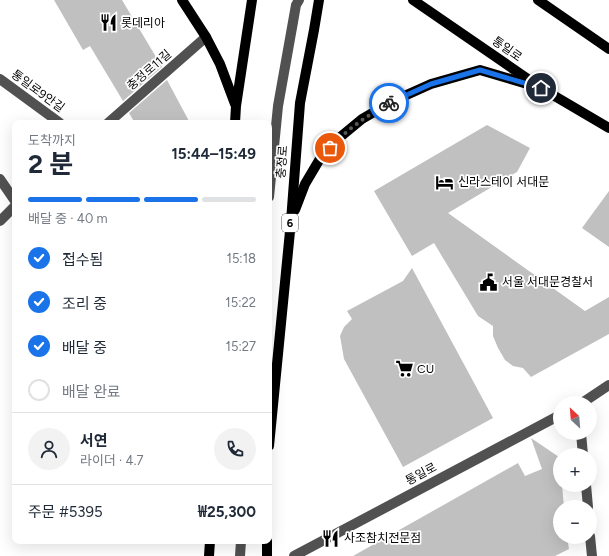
<!DOCTYPE html>
<html lang="ko">
<meta charset="utf-8">
<style>
:root{--surface:#fff;--page:#f2f2f3;--text:#1f2937;--muted:#747a83;--line:#e0e1e3;--accent:#1a73e8}
body{margin:0;font-family:Figtree,"Noto Sans KR",sans-serif;background:var(--page);color:var(--text);height:100vh;display:flex;flex-direction:column;font-size:15px;white-space:nowrap}
*{box-sizing:border-box;margin:0}
p{font-size:13px;color:var(--muted)}
.icon{flex:none;width:22px;height:22px;fill:none;stroke:currentColor;stroke-width:2;stroke-linecap:round;stroke-linejoin:round}
.map{position:relative;flex:1;overflow:hidden}
.sheet{position:absolute;left:12px;top:120px;width:260px;height:424px;display:flex;flex-direction:column;background:var(--surface);border-radius:8px;box-shadow:0 4px 16px #0002}
.sheet>*{flex:none}
.needle{width:26px;rotate:334deg}
.buttons{position:absolute;left:553px;top:396px;display:grid;gap:8px}
.buttons a{display:grid;place-items:center;width:44px;height:44px;border-radius:50%;background:var(--surface);box-shadow:0 4px 16px #0002;font-size:20px}
.pin{position:absolute;display:grid;place-items:center;width:34px;height:34px;color:#fff;margin:-17px;border:2px solid #fff;border-radius:50%;box-shadow:0 1px 4px #0007}
.courier{position:absolute;display:grid;place-items:center;width:40px;height:40px;margin:-20px;border:3px solid #1a73e8;border-radius:50%;background:#fff;color:#222;box-shadow:0 1px 5px #0007}
.headline em{font-style:normal;font-weight:700}
.headline div{display:flex;flex-direction:column-reverse}
.headline{display:flex;align-items:center;justify-content:space-between;height:68px;padding:0 16px}
h1{font-size:26px;font-weight:700;line-height:30px}
.bar{display:grid;grid-template-columns:repeat(4,1fr);gap:6px 4px;align-content:center;height:48px;padding:0 16px}
.bar i{height:5px;border-radius:3px;background:var(--line)}
.bar .current{background:var(--accent)}
.bar p{grid-column:span 4}
.line{display:flex;align-items:center;gap:10px;padding:0 16px;border-top:1px solid var(--line)}
.line div{flex:1}
.round{display:grid;place-items:center;flex:none;width:42px;height:42px;border-radius:21px;background:var(--page)}
ol{padding:0 16px;list-style:none}
li{display:flex;align-items:center;gap:12px;height:44px}
li p{margin-inline-start:auto}
li .icon{padding:4px;border-radius:50%;background:var(--accent);color:#fff;stroke-width:4}
li:last-child{color:var(--muted)}
li i{width:22px;height:22px;border:2px solid var(--line);border-radius:50%}
.map>svg:first-child{display:block}
.building{fill:#c0c0c0}
.lines{fill:none;stroke-linecap:round;stroke-linejoin:round}
.minor{stroke:#515151;stroke-width:10}
.major{stroke:#000;stroke-width:10}
.done{stroke:#595959;stroke-width:4;stroke-dasharray:0 7.2}
.route{stroke:#1a73e8;stroke-width:5}
.labels{text-anchor:middle;dominant-baseline:central;stroke-width:3.5;stroke-linejoin:round;paint-order:stroke}
.shield{fill:#fff;stroke:#4c4c4c;stroke-width:1}
.shield-label{font-size:11px;font-weight:bold;fill:#000}
.poi-label{font-size:12px;fill:#000;stroke:#fff;text-anchor:start}
.street-label{font-size:12px;fill:#000;stroke:#fff}
</style>
<div class="map">
<svg width="609" height="556" viewBox="0 0 609 556">
<rect width="100%" height="100%" fill="#fff"/>
<g class="building">
<polygon points="54,0 122,0 162,67 123,101 90,46 83,50"/>
<polygon points="167,80 190,123 135,123 129,113"/>
<polygon points="487,125 530,148 517,172 448,213 585,311 609,297 609,334 531,377 523,368 513,366 505,360 498,348 493,336 493,326 478,316 434,243 412,256 374,191"/>
<polygon points="609,191 609,247 582,228"/>
<polygon points="412,268 493,418 403,467 344,359 340,336 344,327 352,319 347,311 403,281"/>
<polygon points="531,438 559,457 560,485 562,485 564,507 560,507 560,537 567,537 569,549 555,556 353,556 518,463 525,476 542,469"/>
</g>
<g class="lines">
<g class="minor">
<polyline points="0,79 60,123"/>
<polyline points="108,123 206,37"/>
<polyline points="0,179 15,201"/>
<polyline points="269,197 278,106 293,22 296,5 299,0"/>
<polyline points="0,221 15,206"/>
<polyline points="582,403 609,385"/>
<polyline points="581,433 583,455"/>
<polyline points="586,485 588,507"/>
<polyline points="590,536 592,556"/>
<polyline points="240,556 241,541"/>
<polyline points="294,556 560,415"/>
</g>
<g class="major">
<polyline points="182,0 206,37 220,64 235,104"/>
<polyline points="413,0 541,88 609,128"/>
<polyline points="538,0 609,49"/>
<polyline points="235,123 236,106 252,0"/>
<polyline points="295,210 305,184 321,157 339,138 362,119 393,101 431,84 480,70 541,88"/>
<polyline points="269,446 291,221 300,103 314,30 319,0"/>
<polyline points="209,556 210,541"/>
<polyline points="267,556 267,541"/>
</g>
</g>
<g class="lines">
<path class="done" d="M330,148C347,129 367,116 389,103"/>
<polyline class="route" points="389,103 431,84 480,70 541,88"/>
</g>
<defs>
<symbol id="restaurant-bare" viewBox="-9 -9 18 18"><path d="M-5-6h1v4h1v-4h1v4h1v-4h1v5L-1.5 .5V6h-2V.5L-5-1ZM5-6V6H3V1.5H1.5Q1.5-4 5-6Z" fill="#000" stroke="#fff" stroke-width="2.5" paint-order="stroke"/></symbol>
<symbol id="hotel-bare" viewBox="-9 -9 18 18"><path d="M-6-4.5h1.5V1H6V5H4.5V3h-9V5H-6ZM-4 0a1.8 1.8 0 1 1 3.6 0ZM.5 0V-2.5h3Q6-2.5 6 0Z" fill="#000" stroke="#fff" stroke-width="2.5" paint-order="stroke"/></symbol>
<symbol id="civic-bare" viewBox="-9 -9 18 18"><path d="M-.6-6.5H3V-4.5H.6V-3L4-1V1h2V6H-6V1h2V-1L-.6-3ZM-1.2 2.5V6h2.4V2.5Z" fill="#000" stroke="#fff" stroke-width="2.5" paint-order="stroke"/></symbol>
<symbol id="supermarket-bare" viewBox="-9 -9 18 18"><path d="M-6-5.5h2.5l.6 2H6L4.5 2H-2.5L-4.4-4H-6ZM-1.5 3.2a1.3 1.3 0 1 0 .1 0ZM3 3.2a1.3 1.3 0 1 0 .1 0Z" fill="#000" stroke="#fff" stroke-width="2.5" paint-order="stroke"/></symbol>
</defs>
<g fill-rule="evenodd">
<use href="#restaurant-bare" x="96" y="10" width="25" height="25"/>
<use href="#hotel-bare" x="432" y="170" width="25" height="25"/>
<use href="#civic-bare" x="476" y="270" width="25" height="25"/>
<use href="#supermarket-bare" x="392" y="356" width="25" height="25"/>
<use href="#restaurant-bare" x="318" y="526" width="25" height="25"/>
</g>
<g class="labels">
<rect class="shield" x="282" y="214" width="16" height="18" rx="3"/>
<g class="shield-label">
<text x="290" y="223">6</text>
</g>
<g class="poi-label">
<text x="121" y="23">롯데리아</text>
<text x="458" y="182">신라스테이 서대문</text>
<text x="502" y="282">서울 서대문경찰서</text>
<text x="417" y="369">CU</text>
<text x="344" y="538">사조참치전문점</text>
</g>
<g class="street-label">
<text transform="translate(507 49) rotate(35)">통일로</text>
<text transform="translate(149 70) rotate(-41)">충정로11길</text>
<text transform="translate(38 91) rotate(36)">통일로9안길</text>
<text transform="translate(282 162) rotate(-86)">충정로</text>
<text transform="translate(421 474) rotate(-28)">통일로</text>
</g>
</g>
</svg>
<div class="buttons">
<a><svg class="needle" viewBox="-14 -14 28 28"><path d="M0-13l5 13h-10z" fill="#e53935"/><path d="M0 13l5-13h-10z" fill="#747a83"/></svg></a>
<a>+</a>
<a>−</a>
</div>
<div class="pin" style="left:330px;top:148px;background:#ea580c"><svg class="icon" aria-label="bag" viewBox="0 0 24 24"><path d="M5 8h14l-1 12H6zM9 8a3 3 0 0 1 6 0"/></svg></div>
<div class="pin" style="left:541px;top:88px;background:#1f2937"><svg class="icon" aria-label="home" viewBox="0 0 24 24"><path d="M3 11l9-7 9 7M6 9v11h12V9"/></svg></div>
<div class="courier" style="left:389px;top:103px"><svg class="icon" aria-label="bike" viewBox="0 0 24 24"><circle cx="6" cy="16" r="4"/><circle cx="18" cy="16" r="4"/><path d="M6 16l4-8h5l3 8M10 8l3 8H6M13 5h3"/></svg></div>
<section class="sheet">
<div class="headline"><div><h1>2 분</h1><p>도착까지</p></div><em>15:44–15:49</em></div>
<div class="bar"><i class="current"></i><i class="current"></i><i class="current"></i><i></i><p>배달 중 · 40 m</p></div>
<ol>
<li><svg class="icon" aria-label="check" viewBox="0 0 24 24"><path d="M5 12l5 5 9-10"/></svg>접수됨<p>15:18</p></li>
<li><svg class="icon" aria-label="check" viewBox="0 0 24 24"><path d="M5 12l5 5 9-10"/></svg>조리 중<p>15:22</p></li>
<li><svg class="icon" aria-label="check" viewBox="0 0 24 24"><path d="M5 12l5 5 9-10"/></svg>배달 중<p>15:27</p></li>
<li><i></i>배달 완료</li>
</ol>
<div class="line" style="height:72px"><a class="round"><svg class="icon" aria-label="person" viewBox="0 0 24 24"><circle cx="12" cy="8" r="4"/><path d="M4 21q1-7 8-7t8 7"/></svg></a><div><b>서연</b><p>라이더 · 4.7</p></div><a class="round"><svg class="icon" aria-label="phone" viewBox="0 0 24 24"><path d="M5 4h4l2 5-3 2q2 4 5 5l2-3 5 2v4C11 20 4 13 5 4z"/></svg></a></div>
<div class="line" style="height:52px"><div>주문 #5395</div><b>₩25,300</b></div>
</section>
</div>
